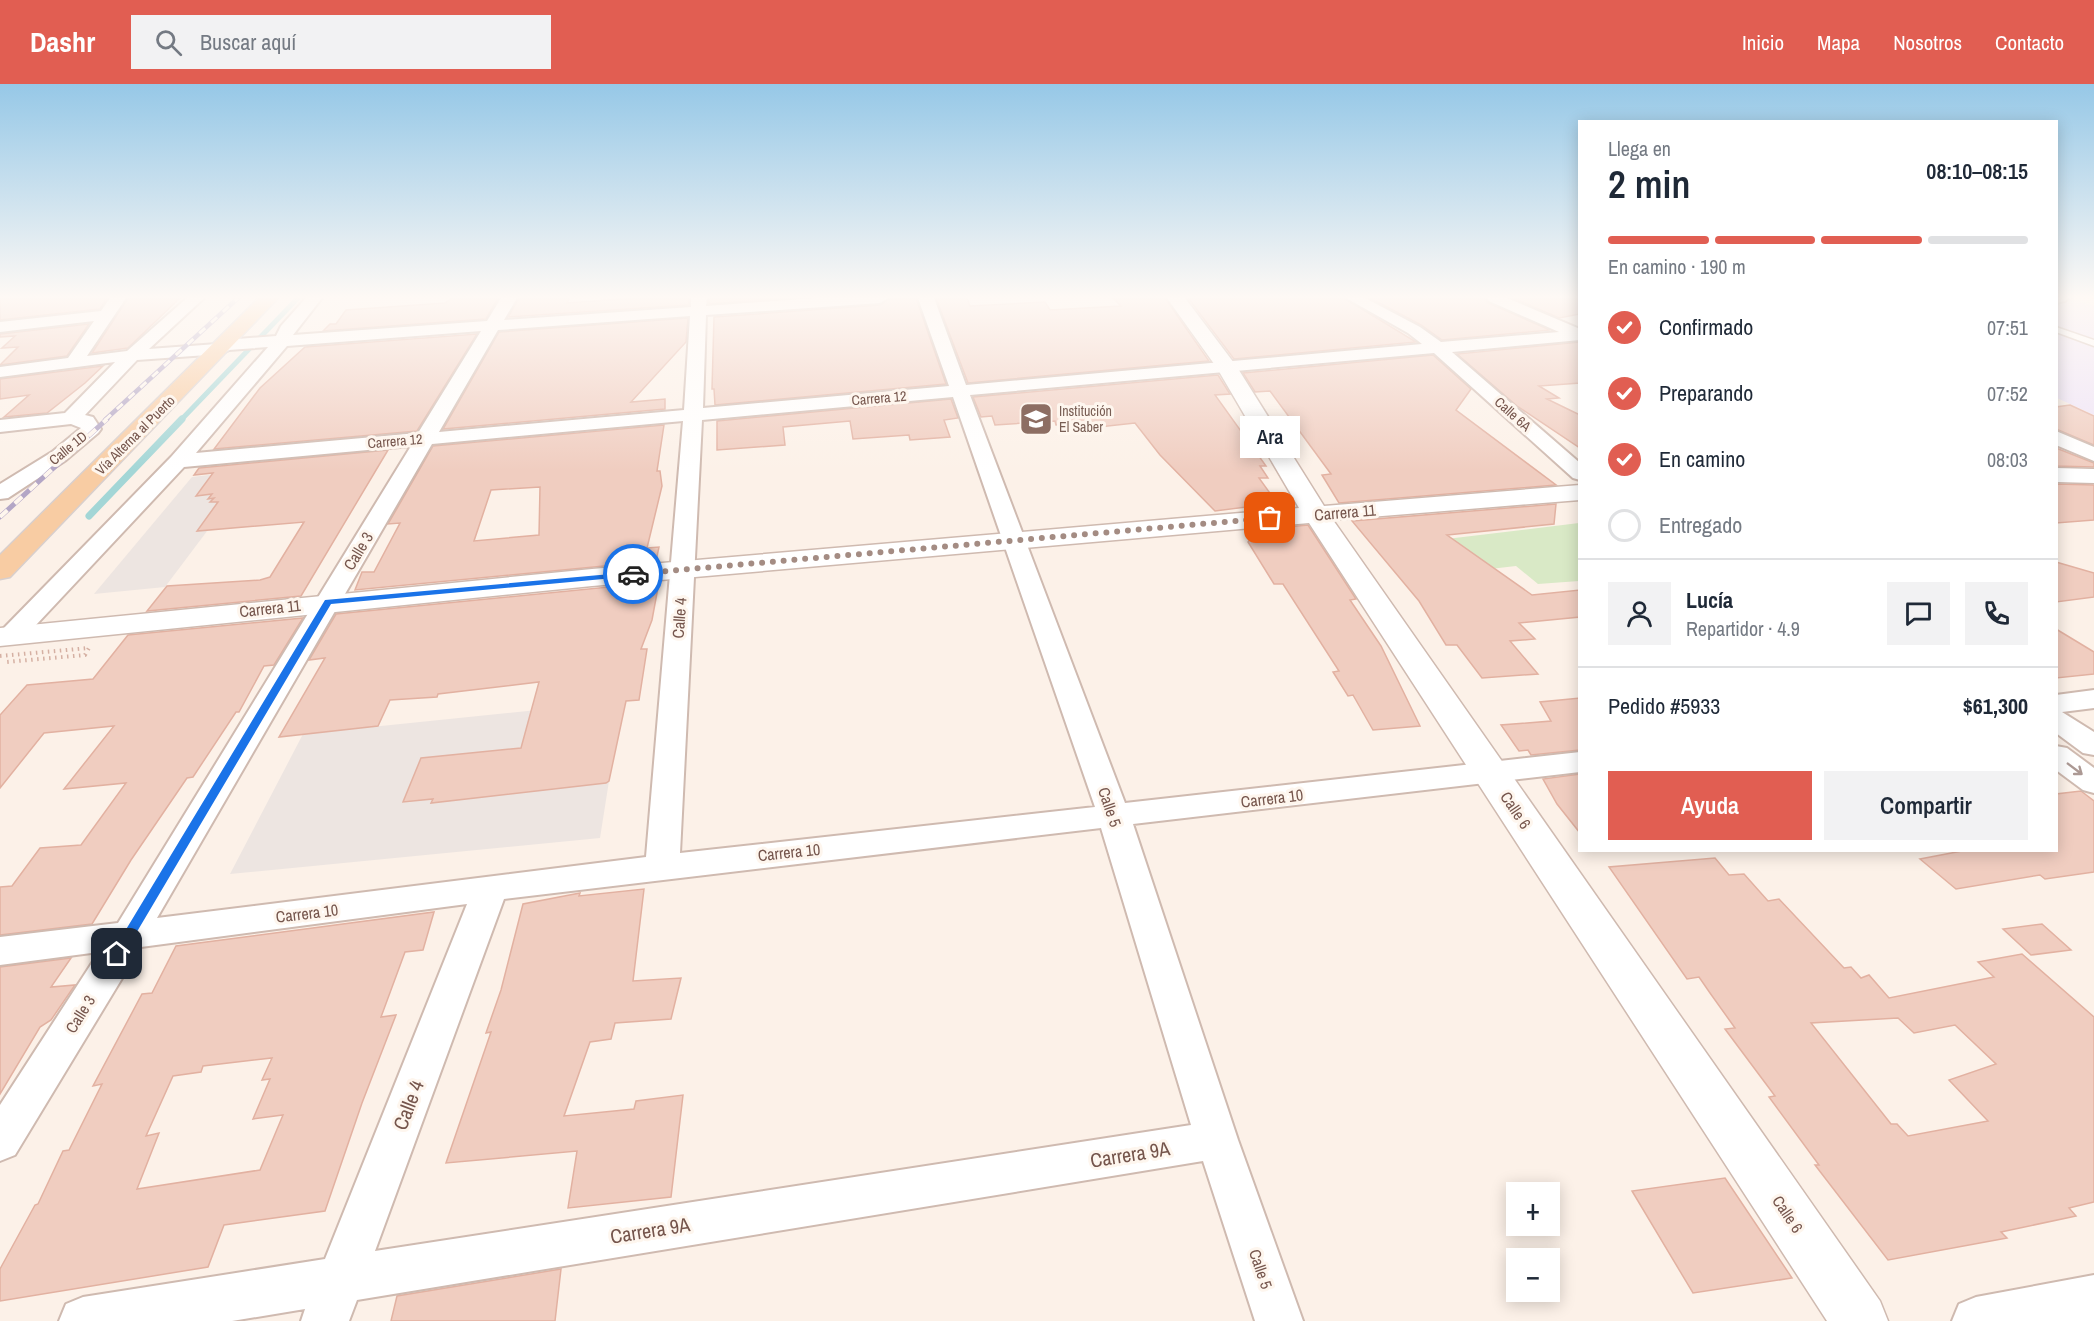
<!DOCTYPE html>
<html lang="es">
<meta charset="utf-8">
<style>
:root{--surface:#fff;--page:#f2f2f3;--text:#1f2937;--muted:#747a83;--line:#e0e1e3;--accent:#e15e52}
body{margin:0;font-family:"Archivo Narrow",sans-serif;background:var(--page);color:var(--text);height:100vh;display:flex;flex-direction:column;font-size:22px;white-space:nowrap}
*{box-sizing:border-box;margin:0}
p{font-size:20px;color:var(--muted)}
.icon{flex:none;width:33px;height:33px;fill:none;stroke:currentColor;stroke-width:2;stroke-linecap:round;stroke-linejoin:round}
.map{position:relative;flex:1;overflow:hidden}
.drawer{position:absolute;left:1578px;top:36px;width:480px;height:732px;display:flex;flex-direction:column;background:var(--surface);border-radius:0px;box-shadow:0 3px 15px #0003}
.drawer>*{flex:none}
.tools{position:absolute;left:1506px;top:1098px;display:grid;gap:12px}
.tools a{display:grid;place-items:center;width:54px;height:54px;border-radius:0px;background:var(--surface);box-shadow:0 3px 15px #0003;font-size:30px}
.pin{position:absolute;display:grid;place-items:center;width:51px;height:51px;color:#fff;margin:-26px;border-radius:12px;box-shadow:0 3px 9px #0006}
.courier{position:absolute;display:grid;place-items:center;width:60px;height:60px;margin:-30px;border:4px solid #1a73e8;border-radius:50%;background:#fff;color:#222;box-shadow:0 2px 8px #0007}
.bubble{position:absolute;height:42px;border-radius:0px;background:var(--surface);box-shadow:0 3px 15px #0003;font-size:20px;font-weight:600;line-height:42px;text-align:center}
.overview em{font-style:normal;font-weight:600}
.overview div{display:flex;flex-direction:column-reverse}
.overview{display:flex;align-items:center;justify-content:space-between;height:102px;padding:0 30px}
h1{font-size:39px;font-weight:600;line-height:45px}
.bar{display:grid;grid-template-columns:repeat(4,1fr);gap:9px 6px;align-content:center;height:72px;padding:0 30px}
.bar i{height:8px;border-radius:4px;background:var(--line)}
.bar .active{background:var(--accent)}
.bar p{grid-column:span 4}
.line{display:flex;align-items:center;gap:15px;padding:0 30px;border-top:2px solid var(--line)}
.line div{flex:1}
.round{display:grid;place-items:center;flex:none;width:63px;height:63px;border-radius:0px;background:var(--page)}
ol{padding:0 30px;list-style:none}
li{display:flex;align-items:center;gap:18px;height:66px}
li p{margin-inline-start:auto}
li .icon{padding:6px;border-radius:50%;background:var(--accent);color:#fff;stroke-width:4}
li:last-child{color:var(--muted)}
li i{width:33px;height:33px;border:3px solid var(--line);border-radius:50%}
.action{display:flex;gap:12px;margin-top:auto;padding:12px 30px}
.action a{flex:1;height:69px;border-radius:0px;background:var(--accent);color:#fff;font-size:24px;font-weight:600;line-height:69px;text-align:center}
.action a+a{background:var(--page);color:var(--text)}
header{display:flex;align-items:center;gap:36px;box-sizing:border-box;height:84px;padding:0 30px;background:var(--accent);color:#fff}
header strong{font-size:28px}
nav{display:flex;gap:33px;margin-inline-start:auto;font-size:21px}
.search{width:420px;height:54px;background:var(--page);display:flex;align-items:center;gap:15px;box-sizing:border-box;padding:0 21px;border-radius:0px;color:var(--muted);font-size:22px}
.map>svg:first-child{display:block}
.industrial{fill:#ede5e1}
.education{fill:#eee4f8}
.green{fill:#d9e9c6}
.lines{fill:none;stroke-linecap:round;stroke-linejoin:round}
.stream-far1{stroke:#a3d6d6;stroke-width:5}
.stream{stroke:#a3d6d6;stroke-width:7}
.building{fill:#f0cdc0;stroke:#e2b1a1;stroke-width:1.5;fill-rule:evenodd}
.service-casing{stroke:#cfbab0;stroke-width:3}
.minor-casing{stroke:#cfbab0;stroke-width:4}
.tertiary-casing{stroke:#cfbab0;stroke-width:3}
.primary-casing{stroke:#d8cfcd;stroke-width:3}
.service{fill:#fff;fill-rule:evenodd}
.minor{fill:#fff;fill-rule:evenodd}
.tertiary{fill:#fff;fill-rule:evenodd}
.primary{fill:#f8cca3;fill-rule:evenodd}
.rail-far1-casing{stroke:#b3a6c6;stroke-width:4.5}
.rail-casing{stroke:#b3a6c6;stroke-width:5}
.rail-far1{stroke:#fef6ee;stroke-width:3;stroke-dasharray:8;stroke-linecap:butt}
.rail{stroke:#fef6ee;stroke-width:4;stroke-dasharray:10;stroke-linecap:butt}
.path-bridge{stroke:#d5b0a3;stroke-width:4;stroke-dasharray:1.5 4.5;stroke-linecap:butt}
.oneway{stroke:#ac9994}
.route{fill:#1a73e8}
.done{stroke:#a48c83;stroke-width:6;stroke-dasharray:0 10.8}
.labels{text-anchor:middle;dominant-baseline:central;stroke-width:6;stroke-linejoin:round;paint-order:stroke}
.far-street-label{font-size:14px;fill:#75554c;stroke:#fef6ee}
.far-education-label{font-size:14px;fill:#785e54;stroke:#fef6ee;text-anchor:start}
.street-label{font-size:16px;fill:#75554c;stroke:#fef6ee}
.near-street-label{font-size:20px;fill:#75554c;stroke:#fef6ee}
</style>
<header>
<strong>Dashr</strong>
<div class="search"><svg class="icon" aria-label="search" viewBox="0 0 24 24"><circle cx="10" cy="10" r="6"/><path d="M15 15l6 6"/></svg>Buscar aquí</div>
<nav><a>Inicio</a><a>Mapa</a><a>Nosotros</a><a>Contacto</a></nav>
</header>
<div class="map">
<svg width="2094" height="1237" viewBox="0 0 2094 1237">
<rect width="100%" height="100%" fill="#fcf1e8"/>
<g class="industrial">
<polygon points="253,386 165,503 94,510 192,393"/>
<polygon points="626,617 618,654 421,674 403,717 609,697 600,754 230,790 303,650"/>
</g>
<polygon class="education" points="2057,214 2071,214 2094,222 2094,331 2057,314"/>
<polygon class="green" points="1579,439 1579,497 1538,500 1516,482 1464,488 1438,456"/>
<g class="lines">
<polyline class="stream-far1" points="181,336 298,214"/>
<polyline class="stream" points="89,432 182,335"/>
</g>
<g class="building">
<polygon points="0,214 107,214 100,225 0,236"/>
<polygon points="128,214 180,214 128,264 92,269"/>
<polygon points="452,214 498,214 486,235 323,247 330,240 336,240 346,226 445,219"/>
<polygon points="519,214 569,214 567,219 637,214 689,214 689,221 508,233"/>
<polygon points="709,214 785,214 709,220"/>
<polygon points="910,214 916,214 946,300 715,321 714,305 712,305 714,233 880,221 889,215"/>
<polygon points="936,214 967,214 970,222 1045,218 1050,226 1121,222 1113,214 1165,214 1209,277 968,299"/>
<polygon points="1188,214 1344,214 1416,258 1234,275"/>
<polygon points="1370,214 1484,214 1488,219 1550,246 1442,256 1421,241"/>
<polygon points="1513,214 1580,214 1580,230 1559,234"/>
<polygon points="688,234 686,258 631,318 665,315 665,325 443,345 499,248"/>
<polygon points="89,240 67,272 0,281 18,263 2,264 15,252 0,253 0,250"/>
<polygon points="477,250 417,347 214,365 260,304 305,263"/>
<polygon points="1580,258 1580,299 1539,302 1559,314 1547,315 1580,331 1580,364 1517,322 1457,270"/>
<polygon points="1433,271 1471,305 1456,326 1556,401 1339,419 1322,391 1331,390 1270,307 1255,308 1243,289"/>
<polygon points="103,282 85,299 47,329 4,333 29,311 0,315 0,295"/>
<polygon points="1218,291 1230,310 1215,311 1266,382 1260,382 1268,394 1259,394 1277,419 1215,427 1160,371 1135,339 1099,343 1096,338 1056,341 1055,337 995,341 992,332 981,333 973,313"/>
<polygon points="951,315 958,334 944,336 950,353 910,356 909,351 853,355 850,337 783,343 785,361 717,366 717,337"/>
<polygon points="2070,321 2094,332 2094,361 2056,345 2056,323"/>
<path d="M664,341L657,387H660L662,402L647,464L659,463L656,477L355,506L362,488H374L400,439L388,440L433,362ZM540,403L539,451L474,457L491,406Z"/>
<polygon points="2056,364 2094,379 2094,383 2056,382"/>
<polygon points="388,366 301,512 147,527 167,502 260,496 270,493 304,438 197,447 218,418 210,418 214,414 208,415 212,410 196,412 213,389 194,391 199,384"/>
<polygon points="2056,400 2094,401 2094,436 2056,439"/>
<polygon points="1556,420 1554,440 1447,451 1532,511 1580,506 1580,533 1519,539 1535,555 1510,557 1538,590 1482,594 1457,561 1446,561 1419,517 1352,437"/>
<polygon points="1308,441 1356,515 1350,516 1381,562 1420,642 1373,646 1353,611 1348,612 1333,588 1339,587 1283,500 1274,500 1248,458 1257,446"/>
<polygon points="2056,478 2094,489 2094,513 2056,518"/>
<polygon points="659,498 652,536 641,565 647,565 639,616 626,617 609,697 606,699 431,719 433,715 403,718 421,674 521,664 539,598 438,610 437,613 390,616 378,642 279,653 325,574 309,576 336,530"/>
<polygon points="303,534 274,581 264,582 239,628 236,628 193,693 187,694 131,776 92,840 0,851 0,803 12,802 40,764 81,761 126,699 64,705 114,642 44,649 0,704 0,631 27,601 93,595 128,551"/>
<polygon points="2056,545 2094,568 2094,590 2056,594"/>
<polygon points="1580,614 1580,666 1531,671 1528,666 1519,667 1501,641 1551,637 1540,618"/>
<polygon points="1580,690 1580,749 1557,720 1543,695"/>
<polygon points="2081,707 2094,717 2094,788 2045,795 2040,791 1956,805 1920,775 1967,766 2056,766 2056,710"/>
<path d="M1715,774L1729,791L1744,790L1768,817L1779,815L1844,884L1851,883L1861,894L1869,891L1889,914L1994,893L1978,878L2022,870L2094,933V1118L2069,1124L2076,1132L2001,1148L2007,1154L1888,1176L1815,1081H1819L1769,1013L1775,1012L1725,945L1735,944L1710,909L1699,893L1687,895L1609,783ZM1898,934L1914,949L1955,941L1996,980L1949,996L1988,1037L1908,1052L1897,1040H1891L1811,939Z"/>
<polygon points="644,805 633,897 681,894 671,935 615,939 611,955 590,958 564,1032 634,1025 636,1017 683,1011 671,1113 568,1124 577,1067 446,1079 491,948 486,949 501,906 523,820 580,809 579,812"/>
<path d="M434,828L423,866L405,868L381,933L396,931L362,1019L325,1127L224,1141L208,1183L0,1217V1185L35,1121L38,1120L63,1067L69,1066L102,1000L93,1002L142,910L152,909L176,862ZM272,974L262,996L270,995L253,1035L283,1031L260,1086L137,1105L159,1049L146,1052L173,992L201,988L203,982Z"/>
<polygon points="2042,840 2071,866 2031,871 2003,845"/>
<polygon points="71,874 51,903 75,901 51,936 40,943 0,1010 0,883"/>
<polygon points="1725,1094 1792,1194 1693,1209 1632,1107"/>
<polygon points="561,1185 555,1237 391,1237 397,1212"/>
</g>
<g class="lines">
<defs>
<polygon id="service" points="2056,243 2094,256 2094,262 2056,248"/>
<g id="minor">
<path d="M110,214H126L87,272L127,267L187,214H204L149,265L217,260L225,256L276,252L281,242L306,214H322L293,251L487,237L501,214H517L504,236L691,223V214H707L706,222L816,214H888L880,219L706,231L703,324L949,302L918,214H934L966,301L1422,260L1408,249L1346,214H1365L1420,243L1441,258L1559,248L1489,217L1486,214H1507L1580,245V256L1452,268L1580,379V396L1573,394L1434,269L970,311L1125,719L1580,668V688L1133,740L1238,1056L1303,1237H1255L1203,1077L357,1216L349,1237H301L305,1225L232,1237H59L66,1220L83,1213L325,1175L467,820L141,863L15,1071L0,1077V1021L99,868L0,881V853L118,839L411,362L184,383L21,557L12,559L3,557L0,549L3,545L171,373L268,263L229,266L221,270L137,276L85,331L93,333L101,345L98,349L66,376L8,414L0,415V400L52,368L81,344L71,340L0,348V336L65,329L115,278L0,293V283L68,274L94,237L0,248V238L101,227ZM690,232L684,326L439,348L498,246ZM481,247L418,349L196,369L287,262ZM953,313L1095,723L680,769L702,336ZM683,337L646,773L157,834L432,360ZM1101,744L1191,1041L375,1167L504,815Z"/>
<polygon points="2056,214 2068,214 2065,217 2056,219"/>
<polygon points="2056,347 2094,363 2094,377 2056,361"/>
<polygon points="2094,606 2094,624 2062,628 2094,648 2094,671 2083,669 2056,649 2056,611"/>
<polygon points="2056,662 2067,664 2094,684 2094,709 2083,706 2056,686"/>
<polygon points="2094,1191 2094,1237 1952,1237 1959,1220 1976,1213"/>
</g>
<g id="tertiary">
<polygon points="1167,214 1185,214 1237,283 1324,422 1580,401 1580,416 1333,436 1880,1217 1888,1237 1827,1237 1309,439 592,502 0,562 0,544 592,485 1299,424 1217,284"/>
<polygon points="2056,384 2094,385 2094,399 2056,398"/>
</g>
<polygon id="primary" points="259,214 278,214 10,493 0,495 0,471"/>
</defs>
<use href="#service" class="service-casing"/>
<use href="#minor" class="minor-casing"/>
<use href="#tertiary" class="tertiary-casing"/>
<use href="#primary" class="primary-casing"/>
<use href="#service" class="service"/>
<use href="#minor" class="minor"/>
<use href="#tertiary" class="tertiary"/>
<use href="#primary" class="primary"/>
<defs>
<polyline id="rail-far1" points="105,336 238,214"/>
<polyline id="rail" points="0,433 107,335"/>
</defs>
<use href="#rail-far1" class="rail-far1-casing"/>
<use href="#rail" class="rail-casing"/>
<use href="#rail-far1" class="rail-far1"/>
<use href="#rail" class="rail"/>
<polyline class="path-bridge" points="0,572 89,564 85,571 6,578"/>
</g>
<defs><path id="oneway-shaft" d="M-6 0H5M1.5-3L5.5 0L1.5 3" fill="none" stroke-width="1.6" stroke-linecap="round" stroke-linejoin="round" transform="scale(1.5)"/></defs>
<use class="oneway" href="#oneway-shaft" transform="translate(2075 685) rotate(37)"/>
<linearGradient id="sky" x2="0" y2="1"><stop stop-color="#96c8e7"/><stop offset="0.55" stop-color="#fef9f5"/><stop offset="1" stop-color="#fef9f5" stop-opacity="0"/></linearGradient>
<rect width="2094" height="387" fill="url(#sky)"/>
<polygon class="route" points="633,488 637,490 636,492 331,520 122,873 113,873 111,870 113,867 325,516"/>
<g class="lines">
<polyline class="done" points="633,490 1270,434"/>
</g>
<defs>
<symbol id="school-square" viewBox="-11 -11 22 22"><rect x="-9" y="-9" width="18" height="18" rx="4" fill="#8d6e63" stroke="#fef6ee"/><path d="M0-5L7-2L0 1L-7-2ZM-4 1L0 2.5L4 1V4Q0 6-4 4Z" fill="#fff"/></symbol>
</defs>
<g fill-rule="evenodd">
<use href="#school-square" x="1017" y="316" width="38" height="38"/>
</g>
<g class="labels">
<g class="far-street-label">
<text transform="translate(879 314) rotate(-5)">Carrera 12</text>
<text transform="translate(1513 330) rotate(42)">Calle 6A</text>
<text transform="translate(135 351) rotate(-45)">Vía Alterna al Puerto</text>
<text transform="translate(395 357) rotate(-5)">Carrera 12</text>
<text transform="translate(68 364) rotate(-39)">Calle 1D</text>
</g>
<g class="far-education-label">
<text x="1059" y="327">Institución<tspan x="1059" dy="16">El Saber</tspan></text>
</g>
<g class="street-label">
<text transform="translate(1345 428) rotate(-5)">Carrera 11</text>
<text transform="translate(358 467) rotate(-59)">Calle 3</text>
<text transform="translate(270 524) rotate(-6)">Carrera 11</text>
<text transform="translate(679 534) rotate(-86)">Calle 4</text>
<text transform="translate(1272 714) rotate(-7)">Carrera 10</text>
<text transform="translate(1110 723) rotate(71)">Calle 5</text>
<text transform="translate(1516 726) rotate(56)">Calle 6</text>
<text transform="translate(789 768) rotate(-6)">Carrera 10</text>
<text transform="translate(307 829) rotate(-7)">Carrera 10</text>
<text transform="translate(80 930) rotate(-58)">Calle 3</text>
<text transform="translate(1788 1130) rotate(56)">Calle 6</text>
<text transform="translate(1261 1185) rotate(71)">Calle 5</text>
</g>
<g class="near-street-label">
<text transform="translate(408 1021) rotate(-69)">Calle 4</text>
<text transform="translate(1130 1070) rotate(-9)">Carrera 9A</text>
<text transform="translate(650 1146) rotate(-9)">Carrera 9A</text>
</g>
</g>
</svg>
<div class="tools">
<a>+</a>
<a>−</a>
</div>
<div class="pin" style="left:1270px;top:434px;background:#ea580c"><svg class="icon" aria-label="bag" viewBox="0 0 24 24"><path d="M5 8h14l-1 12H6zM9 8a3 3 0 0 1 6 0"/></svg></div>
<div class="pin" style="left:117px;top:870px;background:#1f2937"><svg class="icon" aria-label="home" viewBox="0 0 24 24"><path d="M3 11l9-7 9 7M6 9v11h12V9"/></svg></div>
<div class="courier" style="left:633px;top:490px"><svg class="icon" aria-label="car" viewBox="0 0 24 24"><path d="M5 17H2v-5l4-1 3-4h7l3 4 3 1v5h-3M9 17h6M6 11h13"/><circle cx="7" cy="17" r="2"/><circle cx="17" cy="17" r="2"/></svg></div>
<div class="bubble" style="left:1240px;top:332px;width:60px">Ara</div>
<section class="drawer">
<div class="overview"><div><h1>2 min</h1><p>Llega en</p></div><em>08:10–08:15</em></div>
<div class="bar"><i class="active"></i><i class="active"></i><i class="active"></i><i></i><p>En camino · 190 m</p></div>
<ol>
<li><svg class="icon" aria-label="check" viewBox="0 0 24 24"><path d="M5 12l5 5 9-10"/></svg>Confirmado<p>07:51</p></li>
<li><svg class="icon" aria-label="check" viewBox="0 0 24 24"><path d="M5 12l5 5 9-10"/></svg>Preparando<p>07:52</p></li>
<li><svg class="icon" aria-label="check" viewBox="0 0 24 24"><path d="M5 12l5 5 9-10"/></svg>En camino<p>08:03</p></li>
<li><i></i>Entregado</li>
</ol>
<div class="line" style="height:108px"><a class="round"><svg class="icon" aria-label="person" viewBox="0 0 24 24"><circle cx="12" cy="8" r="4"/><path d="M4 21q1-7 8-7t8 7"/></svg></a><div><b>Lucía</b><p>Repartidor · 4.9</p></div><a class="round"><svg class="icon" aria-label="chat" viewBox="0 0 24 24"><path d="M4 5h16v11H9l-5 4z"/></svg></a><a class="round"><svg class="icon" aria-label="phone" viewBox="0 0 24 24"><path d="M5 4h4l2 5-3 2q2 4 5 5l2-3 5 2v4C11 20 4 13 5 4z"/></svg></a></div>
<div class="line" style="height:78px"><div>Pedido #5933</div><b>$61,300</b></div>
<div class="action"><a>Ayuda</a><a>Compartir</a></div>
</section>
</div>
